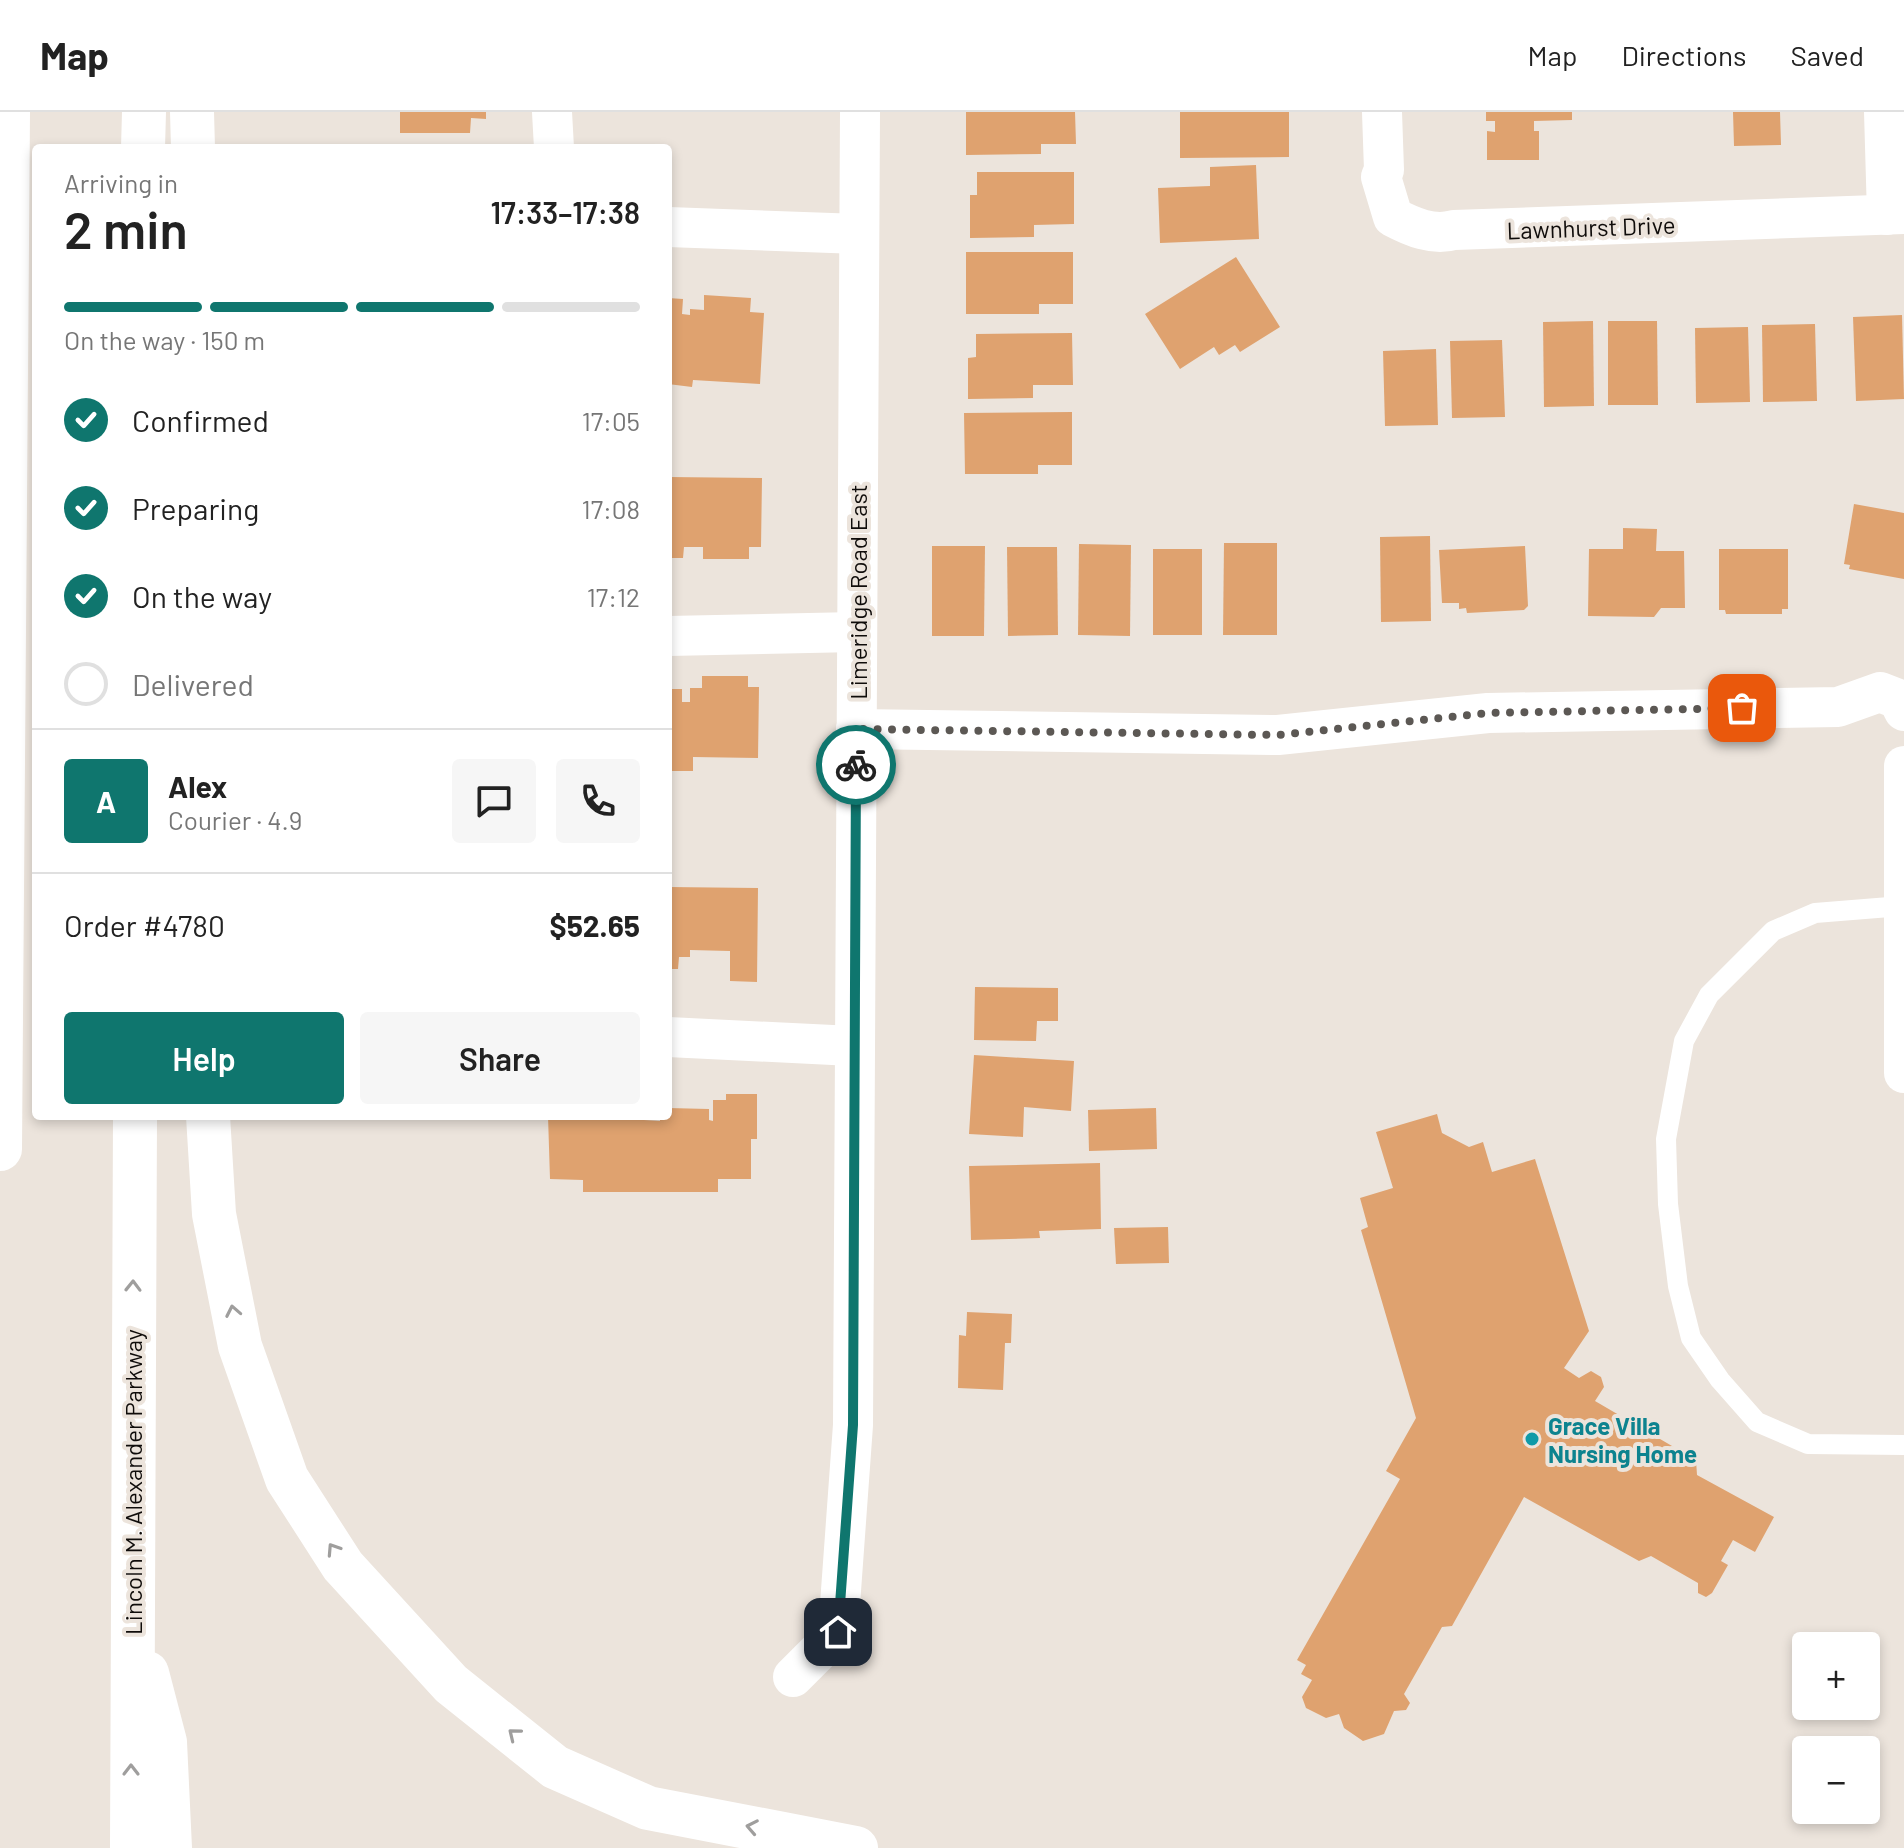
<!DOCTYPE html>
<meta charset="utf-8">
<style>
:root{--surface:#fff;--page:#f6f6f6;--text:#222;--muted:#767676;--line:#e0e0e0;--accent:#0f766e}
body{margin:0;font-family:Barlow,sans-serif;background:var(--page);color:var(--text);height:100vh;display:flex;flex-direction:column;font-size:30px;white-space:nowrap}
*{box-sizing:border-box;margin:0}
p{font-size:26px;color:var(--muted)}
.icon{flex:none;width:44px;height:44px;fill:none;stroke:currentColor;stroke-width:2;stroke-linecap:round;stroke-linejoin:round}
.map{position:relative;flex:1;overflow:hidden}
.drawer{position:absolute;left:32px;top:32px;width:640px;height:976px;display:flex;flex-direction:column;background:var(--surface);border-radius:8px;box-shadow:0 4px 12px #0003}
.drawer>*{flex:none}
.buttons{position:absolute;left:1792px;top:1520px;display:grid;gap:16px}
.buttons a{display:grid;place-items:center;width:88px;height:88px;border-radius:8px;background:var(--surface);box-shadow:0 4px 12px #0003;font-size:40px}
.pin{position:absolute;display:grid;place-items:center;width:68px;height:68px;color:#fff;margin:-34px;border-radius:16px;box-shadow:0 4px 12px #0006}
.courier{position:absolute;display:grid;place-items:center;width:80px;height:80px;margin:-40px;border:6px solid #0f766e;border-radius:50%;background:#fff;color:#222;box-shadow:0 2px 10px #0007}
.head em{font-style:normal;font-weight:600}
.head div{display:flex;flex-direction:column-reverse}
.head{display:flex;align-items:center;justify-content:space-between;height:136px;padding:0 32px}
h1{font-size:52px;font-weight:600;line-height:60px}
.bar{display:grid;grid-template-columns:repeat(4,1fr);gap:12px 8px;align-content:center;height:96px;padding:0 32px}
.bar i{height:10px;border-radius:6px;background:var(--line)}
.bar .current{background:var(--accent)}
.bar p{grid-column:span 4}
.line{display:flex;align-items:center;gap:20px;padding:0 32px;border-top:2px solid var(--line)}
.line div{flex:1}
.round{display:grid;place-items:center;flex:none;width:84px;height:84px;border-radius:8px;background:var(--page)}
ol{padding:0 32px;list-style:none}
li{display:flex;align-items:center;gap:24px;height:88px}
li p{margin-inline-start:auto}
li .icon{padding:8px;border-radius:50%;background:var(--accent);color:#fff;stroke-width:4}
li:last-child{color:var(--muted)}
li i{width:44px;height:44px;border:4px solid var(--line);border-radius:50%}
.cta{display:flex;gap:16px;margin-top:auto;padding:16px 32px}
.cta a{flex:1;height:92px;border-radius:8px;background:var(--accent);color:#fff;font-size:32px;font-weight:600;line-height:92px;text-align:center}
.cta a+a{background:var(--page);color:var(--text)}
header{display:flex;align-items:center;gap:48px;box-sizing:border-box;height:112px;padding:0 40px;background:var(--surface);border-bottom:2px solid var(--line)}
header strong{font-size:38px}
nav{display:flex;gap:44px;margin-inline-start:auto;font-size:28px}
.map>svg:first-child{display:block}
.building{fill:#dfa26f}
.lines{fill:none;stroke-linecap:round;stroke-linejoin:round}
.lane{stroke:#fff;stroke-width:20}
.street{stroke:#fff;stroke-width:40}
.highway{stroke:#fff;stroke-width:44}
.oneway{stroke:#9f9e9d}
.done{stroke:#5c5854;stroke-width:8;stroke-dasharray:0 14.4}
.route{stroke:#0f766e;stroke-width:10}
.culture-dot{fill:#0f9aa8;stroke:#ece4dc;stroke-width:3}
.labels{text-anchor:middle;dominant-baseline:central;stroke-width:8;stroke-linejoin:round;paint-order:stroke}
.street-label{font-size:24px;fill:#0f0c0a;stroke:#ece4dc}
.culture-label{font-size:24px;font-weight:bold;fill:#0d838f;stroke:#ece4dc;text-anchor:start}
</style>
<header>
<strong>Map</strong>
<nav><a>Map</a><a>Directions</a><a>Saved</a></nav>
</header>
<div class="map">
<svg width="1904" height="1736" viewBox="0 0 1904 1736">
<rect width="100%" height="100%" fill="#ece4dc"/>
<g class="building">
<polygon points="400,0 486,0 486,7 471,6 470,21 400,21"/>
<polygon points="966,0 1075,0 1076,32 1041,32 1041,42 966,43"/>
<polygon points="1180,0 1289,0 1289,45 1180,46"/>
<polygon points="1486,0 1572,0 1572,8 1534,9 1534,19 1539,19 1539,48 1487,48 1487,19 1495,20 1495,9 1486,9"/>
<polygon points="1733,0 1780,0 1781,33 1734,34"/>
<polygon points="1256,53 1259,127 1160,131 1158,76 1210,74 1210,55"/>
<polygon points="977,60 1074,60 1074,112 1034,113 1034,125 970,126 970,83 977,83"/>
<polygon points="966,140 1073,140 1073,192 1039,192 1039,202 966,202"/>
<polygon points="1236,145 1280,215 1240,240 1235,233 1219,243 1214,235 1180,257 1145,202"/>
<polygon points="704,183 751,186 750,200 764,201 760,272 693,268 692,275 668,272 668,186 683,187 682,202 690,203 690,197 704,198"/>
<polygon points="1902,203 1904,287 1856,289 1853,205"/>
<polygon points="1593,209 1594,294 1544,295 1543,210"/>
<polygon points="1608,209 1657,209 1658,293 1608,293"/>
<polygon points="1815,212 1817,289 1763,290 1762,213"/>
<polygon points="1748,215 1750,290 1696,291 1695,216"/>
<polygon points="1072,221 1073,273 1033,273 1033,286 968,287 968,246 976,245 976,222"/>
<polygon points="1502,228 1505,305 1452,306 1450,229"/>
<polygon points="1436,237 1438,313 1385,314 1383,239"/>
<polygon points="1072,300 1072,353 1038,353 1038,362 965,362 964,301"/>
<polygon points="668,365 762,366 761,435 749,435 749,447 703,447 703,435 684,435 683,446 668,446"/>
<polygon points="1854,392 1904,401 1904,467 1849,457 1850,453 1844,452"/>
<polygon points="1623,416 1657,417 1656,439 1684,439 1685,496 1661,496 1654,505 1588,504 1589,437 1623,437"/>
<polygon points="1430,424 1431,509 1381,510 1380,425"/>
<polygon points="1224,431 1277,431 1277,523 1223,523"/>
<polygon points="1079,432 1131,433 1130,524 1078,523"/>
<polygon points="932,434 985,434 984,524 932,524"/>
<polygon points="1525,434 1528,494 1524,498 1467,501 1466,496 1459,497 1459,491 1442,491 1439,438"/>
<polygon points="1007,435 1057,435 1058,523 1008,524"/>
<rect x="1153" y="437" width="49" height="86"/>
<polygon points="1719,437 1788,437 1788,497 1782,497 1782,502 1726,502 1725,498 1719,498"/>
<polygon points="702,564 748,564 748,575 759,575 758,646 693,645 693,659 668,659 668,577 682,577 682,590 690,590 690,576 702,576"/>
<polygon points="668,775 758,776 757,870 730,869 730,839 690,838 690,845 679,845 678,857 668,857"/>
<polygon points="975,875 1058,876 1058,909 1037,909 1036,929 974,928"/>
<polygon points="974,943 1074,949 1071,999 1024,995 1023,1025 969,1022"/>
<polygon points="726,982 757,982 757,1027 751,1027 751,1067 718,1067 718,1080 583,1080 583,1068 550,1067 548,1004 590,1004 590,1008 594,1008 594,1004 644,1004 644,1008 660,1009 660,1004 668,1004 668,996 709,997 709,1008 713,1009 713,988 726,988"/>
<polygon points="1156,996 1157,1037 1089,1039 1088,998"/>
<polygon points="1437,1002 1442,1021 1469,1035 1483,1030 1492,1060 1535,1047 1589,1219 1564,1256 1579,1266 1591,1259 1601,1265 1604,1275 1595,1289 1696,1348 1697,1363 1774,1405 1755,1440 1733,1428 1721,1449 1728,1453 1712,1481 1706,1485 1698,1481 1698,1471 1651,1444 1639,1449 1524,1385 1452,1514 1442,1515 1404,1582 1410,1591 1406,1598 1394,1599 1384,1622 1363,1629 1344,1616 1339,1602 1326,1606 1306,1596 1302,1585 1312,1568 1301,1562 1306,1553 1297,1548 1400,1367 1386,1359 1416,1306 1361,1118 1368,1115 1360,1086 1393,1076 1376,1020"/>
<polygon points="1100,1051 1101,1117 1039,1119 1040,1126 971,1128 969,1054"/>
<polygon points="1168,1115 1169,1151 1116,1152 1114,1116"/>
<polygon points="967,1200 1012,1202 1011,1231 1005,1231 1003,1278 958,1276 959,1223 966,1224"/>
</g>
<g class="lines">
<polyline class="lane" points="1902,794 1815,801 1773,819 1709,883 1684,929 1666,1027 1668,1092 1678,1174 1691,1226 1720,1268 1757,1310 1808,1332 1904,1333"/>
<g class="street">
<polyline points="552,0 554,36"/>
<path d="M1382,0L1384,58L1381,65L1393,105C1412,115 1433,124 1454,118L1904,102"/>
<polyline points="1884,0 1887,103"/>
<polyline points="668,115 859,122"/>
<polyline points="668,524 856,520"/>
<polyline points="856,617 1278,623 1488,601 1838,595 1880,580 1898,587 1904,599"/>
<polyline points="1904,654 1904,961"/>
<polyline points="668,925 853,934"/>
<polyline points="793,1565 838,1520 853,1313 860,0"/>
</g>
<g class="highway">
<polyline points="192,0 193,36"/>
<polyline points="143,36 144,0"/>
<polyline points="208,1004 214,1102 240,1234 287,1367 343,1454 451,1572 555,1655 648,1696 856,1736"/>
<polyline points="0,1037 8,0"/>
<polyline points="147,1561 165,1630 170,1736"/>
<polyline points="132,1736 135,1004"/>
</g>
</g>
<defs><path id="oneway-chevron" d="M-2-3.5L2.5 0L-2 3.5" fill="none" stroke-width="1.6" stroke-linecap="round" stroke-linejoin="round" transform="scale(2)"/></defs>
<g class="oneway">
<use href="#oneway-chevron" transform="translate(133 1174) rotate(-89)"/>
<use href="#oneway-chevron" transform="translate(233 1199) rotate(-101)"/>
<use href="#oneway-chevron" transform="translate(333 1437) rotate(-123)"/>
<use href="#oneway-chevron" transform="translate(514 1622) rotate(-141)"/>
<use href="#oneway-chevron" transform="translate(131 1658) rotate(-90)"/>
<use href="#oneway-chevron" transform="translate(752 1715) rotate(-169)"/>
</g>
<g class="lines">
<polyline class="done" points="856,653 856,617 1278,623 1488,601 1742,596"/>
<polyline class="route" points="838,1520 853,1313 856,653"/>
</g>
<circle class="culture-dot" cx="1532" cy="1327" r="8"/>
<g class="labels">
<g class="street-label">
<text transform="translate(1591 115) rotate(-2)">Lawnhurst Drive</text>
<text transform="translate(857 480) rotate(-90)">Limeridge Road East</text>
<text transform="translate(132 1370) rotate(-90)">Lincoln M. Alexander Parkway</text>
</g>
<g class="culture-label">
<text x="1548" y="1313">Grace Villa<tspan x="1548" dy="28">Nursing Home</tspan></text>
</g>
</g>
</svg>
<div class="buttons">
<a>+</a>
<a>−</a>
</div>
<div class="pin" style="left:1742px;top:596px;background:#ea580c"><svg class="icon" aria-label="bag" viewBox="0 0 24 24"><path d="M5 8h14l-1 12H6zM9 8a3 3 0 0 1 6 0"/></svg></div>
<div class="pin" style="left:838px;top:1520px;background:#1f2937"><svg class="icon" aria-label="home" viewBox="0 0 24 24"><path d="M3 11l9-7 9 7M6 9v11h12V9"/></svg></div>
<div class="courier" style="left:856px;top:653px"><svg class="icon" aria-label="bike" viewBox="0 0 24 24"><circle cx="6" cy="16" r="4"/><circle cx="18" cy="16" r="4"/><path d="M6 16l4-8h5l3 8M10 8l3 8H6M13 5h3"/></svg></div>
<section class="drawer">
<div class="head"><div><h1>2 min</h1><p>Arriving in</p></div><em>17:33–17:38</em></div>
<div class="bar"><i class="current"></i><i class="current"></i><i class="current"></i><i></i><p>On the way · 150 m</p></div>
<ol>
<li><svg class="icon" aria-label="check" viewBox="0 0 24 24"><path d="M5 12l5 5 9-10"/></svg>Confirmed<p>17:05</p></li>
<li><svg class="icon" aria-label="check" viewBox="0 0 24 24"><path d="M5 12l5 5 9-10"/></svg>Preparing<p>17:08</p></li>
<li><svg class="icon" aria-label="check" viewBox="0 0 24 24"><path d="M5 12l5 5 9-10"/></svg>On the way<p>17:12</p></li>
<li><i></i>Delivered</li>
</ol>
<div class="line" style="height:144px"><b class="round" style="background:var(--accent);color:#fff">A</b><div><b>Alex</b><p>Courier · 4.9</p></div><a class="round"><svg class="icon" aria-label="chat" viewBox="0 0 24 24"><path d="M4 5h16v11H9l-5 4z"/></svg></a><a class="round"><svg class="icon" aria-label="phone" viewBox="0 0 24 24"><path d="M5 4h4l2 5-3 2q2 4 5 5l2-3 5 2v4C11 20 4 13 5 4z"/></svg></a></div>
<div class="line" style="height:104px"><div>Order #4780</div><b>$52.65</b></div>
<div class="cta"><a>Help</a><a>Share</a></div>
</section>
</div>
